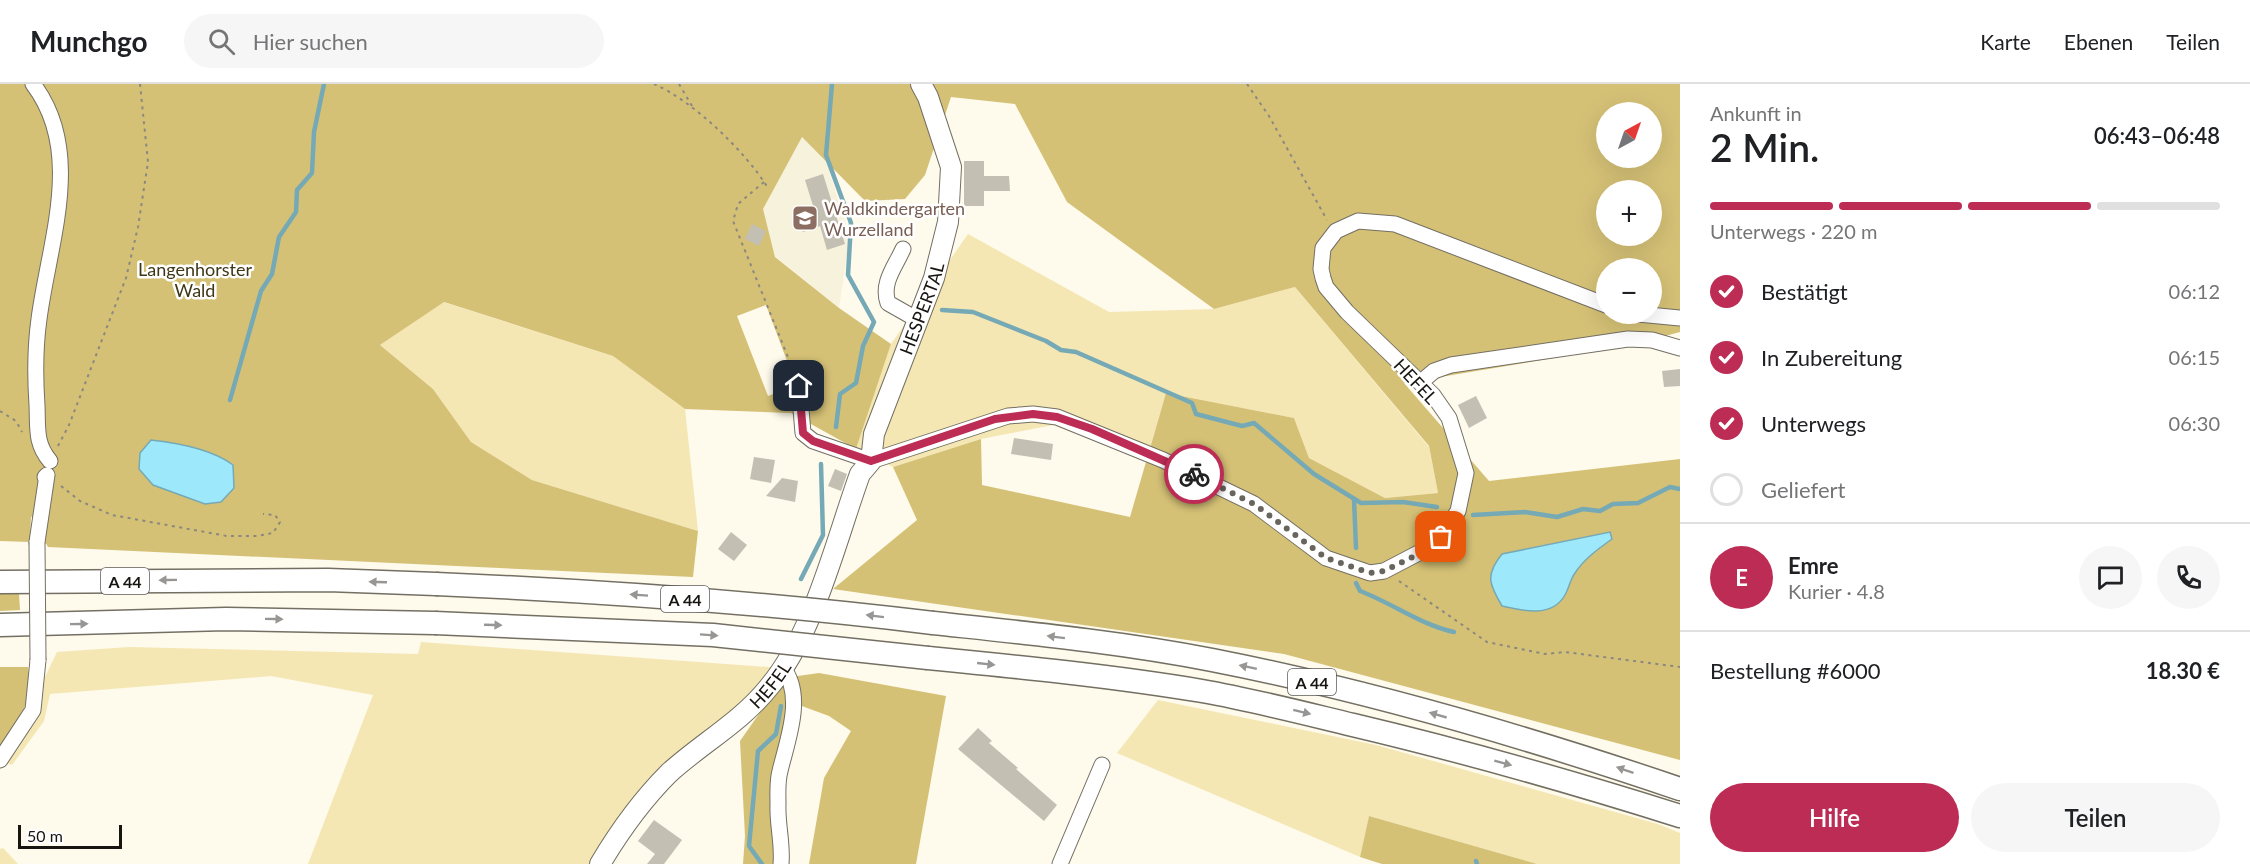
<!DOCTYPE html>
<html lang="de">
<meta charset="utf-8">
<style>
:root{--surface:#fff;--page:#f6f6f6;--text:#202124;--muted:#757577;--line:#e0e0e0;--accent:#bc2c54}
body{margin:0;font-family:Lato,sans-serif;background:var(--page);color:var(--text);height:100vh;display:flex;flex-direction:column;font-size:22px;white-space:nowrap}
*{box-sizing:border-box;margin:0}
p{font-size:20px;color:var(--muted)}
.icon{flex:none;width:33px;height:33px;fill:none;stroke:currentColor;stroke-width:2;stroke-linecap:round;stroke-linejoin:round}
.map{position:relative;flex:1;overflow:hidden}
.details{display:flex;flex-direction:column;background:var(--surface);width:570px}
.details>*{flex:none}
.needle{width:39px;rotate:40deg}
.buttons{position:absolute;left:1596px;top:18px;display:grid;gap:12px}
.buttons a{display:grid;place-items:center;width:66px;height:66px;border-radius:50%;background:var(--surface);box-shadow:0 6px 24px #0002;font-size:30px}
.scale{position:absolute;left:18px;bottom:15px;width:104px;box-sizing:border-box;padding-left:6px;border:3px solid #171511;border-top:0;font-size:16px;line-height:21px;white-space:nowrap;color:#171511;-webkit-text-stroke:4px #fff;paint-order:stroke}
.pin{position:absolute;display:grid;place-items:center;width:51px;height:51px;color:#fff;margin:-26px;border-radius:12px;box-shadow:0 3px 9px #0006}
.courier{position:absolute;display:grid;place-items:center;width:60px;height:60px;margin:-30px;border:4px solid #bc2c54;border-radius:50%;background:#fff;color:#222;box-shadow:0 2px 8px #0007}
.summary em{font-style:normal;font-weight:600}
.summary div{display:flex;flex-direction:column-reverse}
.summary{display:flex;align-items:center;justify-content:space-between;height:102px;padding:0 30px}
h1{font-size:39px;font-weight:600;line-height:45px}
.bar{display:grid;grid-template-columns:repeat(4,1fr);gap:9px 6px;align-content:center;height:72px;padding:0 30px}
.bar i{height:8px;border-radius:4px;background:var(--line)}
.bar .on{background:var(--accent)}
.bar p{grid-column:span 4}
.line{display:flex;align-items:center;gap:15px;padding:0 30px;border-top:2px solid var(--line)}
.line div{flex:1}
.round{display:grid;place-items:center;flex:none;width:63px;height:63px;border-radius:32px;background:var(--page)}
ol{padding:0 30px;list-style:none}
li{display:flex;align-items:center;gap:18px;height:66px}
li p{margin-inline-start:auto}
li .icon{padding:6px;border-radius:50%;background:var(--accent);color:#fff;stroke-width:4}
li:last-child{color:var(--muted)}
li i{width:33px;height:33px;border:3px solid var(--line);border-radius:50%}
.primary-button{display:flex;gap:12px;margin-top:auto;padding:12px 30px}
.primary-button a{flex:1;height:69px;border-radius:36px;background:var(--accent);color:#fff;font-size:24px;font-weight:600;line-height:69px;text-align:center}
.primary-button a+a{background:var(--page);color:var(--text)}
header{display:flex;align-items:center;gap:36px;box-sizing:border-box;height:84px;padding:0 30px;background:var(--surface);border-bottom:2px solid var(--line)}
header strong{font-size:28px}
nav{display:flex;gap:33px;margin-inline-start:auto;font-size:21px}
.search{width:420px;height:54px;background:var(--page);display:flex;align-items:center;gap:15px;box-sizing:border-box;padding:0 21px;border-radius:33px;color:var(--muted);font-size:22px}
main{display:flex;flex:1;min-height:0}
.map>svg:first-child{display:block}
.built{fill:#f7f2dc}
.green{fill:#f5e7b3}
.forest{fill:#d5c176;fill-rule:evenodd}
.water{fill:#9de9fb;stroke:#75a9b5;stroke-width:1.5}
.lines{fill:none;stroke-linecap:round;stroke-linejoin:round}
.stream{stroke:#75a9b5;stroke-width:4.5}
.building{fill:#c3bfb2}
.minor-casing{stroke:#736f63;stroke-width:17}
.major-casing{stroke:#736f63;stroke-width:22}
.highway-casing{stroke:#736f63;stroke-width:25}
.path{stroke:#8b887f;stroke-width:2;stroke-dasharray:3 4.5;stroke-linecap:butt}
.minor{stroke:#fff;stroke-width:15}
.major{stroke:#fff;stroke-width:20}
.highway{stroke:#fff;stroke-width:22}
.minor-bridge-casing{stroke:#736f63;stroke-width:17;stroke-linecap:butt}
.highway-bridge-casing{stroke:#736f63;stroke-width:25;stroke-linecap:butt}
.minor-bridge{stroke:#fff;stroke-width:15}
.highway-bridge{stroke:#fff;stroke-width:22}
.oneway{fill:#979694}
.done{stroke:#68655e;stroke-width:6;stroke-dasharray:0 10.8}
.route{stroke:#bc2c54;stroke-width:8}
.labels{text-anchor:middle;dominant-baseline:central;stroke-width:5;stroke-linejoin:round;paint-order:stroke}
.shield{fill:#fff;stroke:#5d5b58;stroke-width:1.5}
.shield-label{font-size:16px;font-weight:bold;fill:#171511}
.education-label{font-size:18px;fill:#785e54;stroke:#fff;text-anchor:start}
.park-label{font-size:18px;fill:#403716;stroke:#fff}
.street-label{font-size:18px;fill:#171511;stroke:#fff}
</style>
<header>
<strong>Munchgo</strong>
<div class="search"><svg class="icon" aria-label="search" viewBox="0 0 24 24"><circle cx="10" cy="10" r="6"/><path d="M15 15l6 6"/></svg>Hier suchen</div>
<nav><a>Karte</a><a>Ebenen</a><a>Teilen</a></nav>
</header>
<main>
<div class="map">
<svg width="1680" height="780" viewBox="0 0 1680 780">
<rect width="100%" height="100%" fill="#fefaec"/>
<polygon class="built" points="802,53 826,78 847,143 848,164 839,224 775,172 762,125"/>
<g class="green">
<polygon points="968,150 1109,228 1214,225 1295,203 1429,363 1438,409 1385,414 1309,374 1294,334 1166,309 1146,377 1053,341 981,355 893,383 856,365 891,260"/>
<polygon points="443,218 613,272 685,325 698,447 532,396 471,358 433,305 380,261"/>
<polygon points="421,558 783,584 671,688 600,780 308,780 373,611 271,592 50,610 44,637 12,681 6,679 38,626 44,595 57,568 129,563 418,570"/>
<polygon points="1158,616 1376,661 1658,740 1680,749 1680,780 1537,780 1369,732 1360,773 1117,669"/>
<polygon points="3,764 18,780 0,780 0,765"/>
</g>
<g class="forest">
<path d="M0,0H1680V248L1632,261L1404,299L1489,397L1680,375V676L1284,570L833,505L917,436L893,383L981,355L982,401L1130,433L1166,309L1294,334L1309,374L1385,414L1438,409L1429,362L1295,203L1214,225L1067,118L1015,20L951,13L925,91L905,115L865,117L802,53L763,125L775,173L839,224L891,260L856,365L791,329L685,325L613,272L444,218L380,261L433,305L471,358L532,396L698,447L693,493L48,463L31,432L30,458L0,457ZM1606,28H1652V74H1606ZM1606,106H1652V152H1606ZM1606,184H1652V230H1606ZM766,221L796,301L768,312L737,232Z"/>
<polygon points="0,510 19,510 20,526 0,527"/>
<path d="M0,583H28C32,622 20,634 0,665Z"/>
<polygon points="819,589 946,612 916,780 809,780 824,694 851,647 829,632 791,618 779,780 743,780 745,752 740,657 784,594"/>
<polygon points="1369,732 1537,780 1382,780 1360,773"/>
</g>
<g class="water">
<path d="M151,356C178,359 212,365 233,381L234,404L221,418L205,420L153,401L139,385L140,369Z"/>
<path d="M1610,448L1612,455C1598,465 1584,475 1575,489C1570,496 1569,504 1565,511C1552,534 1523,527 1502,522C1489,500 1485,491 1502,470Z"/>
</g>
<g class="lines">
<g class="stream">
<polyline points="832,0 826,71 851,139 848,191 874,238 863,262 856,299 840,310 836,343"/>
<polyline points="942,226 973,228 1046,257 1061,266 1076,268 1192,319 1196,330 1242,342 1254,339 1314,390 1361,419 1403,418 1437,423"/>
<polyline points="230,316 261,207 272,190 279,153 296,128 297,106 312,89 314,48 324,0"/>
<polyline points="1354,415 1356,464"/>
<polyline points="1473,431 1525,428 1557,433 1583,425 1600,427 1613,420 1638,419 1670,403 1680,405"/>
<polyline points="801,495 823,451 821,380"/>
<path d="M1356,499L1360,507C1392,519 1421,541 1454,548"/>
<polyline points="1476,777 1477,780"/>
<polyline points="762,780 749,762 758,667 776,650 781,622"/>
</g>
</g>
<g class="building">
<polygon points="964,77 984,77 984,92 1009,92 1010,107 984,107 984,122 964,122"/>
<polygon points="823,90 845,160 827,166 820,142 803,148 797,131 814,125 805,96"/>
<polygon points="752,140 766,147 759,162 745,155"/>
<polygon points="1680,285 1680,302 1664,303 1662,287"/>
<polygon points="1476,312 1487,334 1469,344 1458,321"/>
<polygon points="1014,354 1053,360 1051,376 1011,370"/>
<polygon points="754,373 775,376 771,399 750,395"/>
<polygon points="835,385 847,390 841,407 828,402"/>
<polygon points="782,394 798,397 795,418 766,412"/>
<polygon points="731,448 747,461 734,477 718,465"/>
<polygon points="978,644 992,657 989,659 1018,684 1016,685 1057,721 1044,737 958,665"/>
<polygon points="654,736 682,756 664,780 647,780 655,770 638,757"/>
</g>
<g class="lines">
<defs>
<g id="minor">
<path d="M33,0C85,68 49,158 39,235C35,264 35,292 37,321C38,344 35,359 50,377"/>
<path d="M903,165C895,183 881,199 888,219L918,236"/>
<polyline points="1638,230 1680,234"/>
<polyline points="1421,298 1434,287 1451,281 1628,255 1652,256 1680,264"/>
<polyline points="799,302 803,349 813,357 871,377 1008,332 1033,330 1057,333 1163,376 1254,420 1326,474 1370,489 1384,487 1430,463 1441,453 1458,427 1466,389 1449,334 1433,311 1347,228 1326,203 1323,194 1321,185 1323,164 1336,147 1358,137 1395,140 1606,221"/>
<polyline points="37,458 47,391 45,393"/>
<polyline points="0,676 33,626 38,576"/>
<path d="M781,780C783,760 777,740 778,720C778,709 777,698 780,687C787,657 805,612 783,584"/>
<polyline points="1060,780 1102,681"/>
</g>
<g id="major">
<path id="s1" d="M600,780C619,748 643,715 669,689C702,659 741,638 769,603C814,550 836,456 860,390L871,377L874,350L934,194L948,138L951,83L928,13L921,0"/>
</g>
<g id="highway">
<polyline points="0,498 328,496 436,500"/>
<path d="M933,539C1026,549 1120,558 1212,576C1370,607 1527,653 1680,705"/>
<polyline points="0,541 226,535 435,539"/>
<path d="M928,574C1020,583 1112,592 1202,607C1253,616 1303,629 1353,641C1463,667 1572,698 1680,732"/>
</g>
</defs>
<use href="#minor" class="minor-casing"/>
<use href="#major" class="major-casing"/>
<use href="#highway" class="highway-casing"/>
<g class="path">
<path d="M654,0C693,17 745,67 768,104"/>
<polyline points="679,0 692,22"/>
<polyline points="1247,0 1269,32 1327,136"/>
<polyline points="764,98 738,120 733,137 794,288"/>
<polyline points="0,327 16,337 22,348"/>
<polyline points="58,362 69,341 126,194 138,143 148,78 140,0"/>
<polyline points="61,402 80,417 112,431 227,452 257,452 273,449 280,438 275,431 263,430"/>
<polyline points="1399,497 1487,558 1545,570 1565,568 1680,583"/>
</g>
<use href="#minor" class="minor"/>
<use href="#major" class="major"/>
<use href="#highway" class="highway"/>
<defs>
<polyline id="minor-bridge" points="37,458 38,576"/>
<g id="highway-bridge">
<path d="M436,500C602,507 768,519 933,539"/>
<polyline points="435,539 713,551 928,574"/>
</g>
</defs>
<use href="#minor-bridge" class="minor-bridge-casing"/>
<use href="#highway-bridge" class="highway-bridge-casing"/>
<use href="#minor-bridge" class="minor-bridge"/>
<use href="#highway-bridge" class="highway-bridge"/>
</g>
<defs><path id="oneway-solid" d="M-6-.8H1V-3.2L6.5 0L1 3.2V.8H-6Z" transform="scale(1.5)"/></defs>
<g class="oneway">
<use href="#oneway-solid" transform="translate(168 496) rotate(179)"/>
<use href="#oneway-solid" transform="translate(378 498) rotate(-178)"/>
<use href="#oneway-solid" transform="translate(639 511) rotate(-176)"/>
<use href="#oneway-solid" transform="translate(875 532) rotate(-173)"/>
<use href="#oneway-solid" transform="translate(274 535) rotate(1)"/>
<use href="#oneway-solid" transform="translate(79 540) rotate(-1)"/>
<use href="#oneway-solid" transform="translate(493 541) rotate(2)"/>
<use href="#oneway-solid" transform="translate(709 551) rotate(4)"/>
<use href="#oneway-solid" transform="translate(1056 553) rotate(-173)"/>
<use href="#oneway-solid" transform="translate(986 580) rotate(6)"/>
<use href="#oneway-solid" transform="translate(1248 583) rotate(-168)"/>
<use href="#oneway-solid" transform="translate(1302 628) rotate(14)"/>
<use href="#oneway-solid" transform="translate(1438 631) rotate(-164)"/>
<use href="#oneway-solid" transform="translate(1503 679) rotate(15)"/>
<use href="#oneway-solid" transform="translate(1625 686) rotate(-161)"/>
</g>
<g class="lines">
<polyline class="done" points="1194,390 1254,420 1326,474 1370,489 1384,487 1417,471 1441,453"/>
<polyline class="route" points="799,302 803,349 813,357 871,377 995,335 1033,330 1057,333 1092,345 1194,390"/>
</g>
<defs>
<symbol id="school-square" viewBox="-11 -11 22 22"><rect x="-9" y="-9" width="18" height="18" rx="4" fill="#8d6e63" stroke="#fff"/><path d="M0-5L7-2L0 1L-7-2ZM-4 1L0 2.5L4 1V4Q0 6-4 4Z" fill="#fff"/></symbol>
</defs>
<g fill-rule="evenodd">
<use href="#school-square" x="790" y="119" width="30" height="30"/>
</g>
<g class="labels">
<g class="shield">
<rect x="101" y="484" width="48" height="26" rx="4.5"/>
<rect x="661" y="502" width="48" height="26" rx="4.5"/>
<rect x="1288" y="585" width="48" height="26" rx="4.5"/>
</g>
<g class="shield-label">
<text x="125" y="497">A 44</text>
<text x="685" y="515">A 44</text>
<text x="1312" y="598">A 44</text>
</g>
<g class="education-label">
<text x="824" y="124">Waldkindergarten<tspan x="824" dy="21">Wurzelland</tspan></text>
</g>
<g class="park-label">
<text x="195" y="185">Langenhorster<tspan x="195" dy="21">Wald</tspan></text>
</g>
<g class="street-label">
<text stroke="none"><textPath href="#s1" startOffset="658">HESPERTAL</textPath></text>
<text transform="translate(1416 297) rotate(47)">HEFEL</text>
<text stroke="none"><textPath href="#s1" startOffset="249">HEFEL</textPath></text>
</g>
</g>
</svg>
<div class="buttons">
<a><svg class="needle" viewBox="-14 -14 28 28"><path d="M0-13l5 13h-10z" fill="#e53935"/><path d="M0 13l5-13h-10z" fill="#757577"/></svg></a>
<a>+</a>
<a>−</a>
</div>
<div class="scale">50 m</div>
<div class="pin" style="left:1441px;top:453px;background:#ea580c"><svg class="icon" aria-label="bag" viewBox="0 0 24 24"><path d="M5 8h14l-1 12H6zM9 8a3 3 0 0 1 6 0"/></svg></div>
<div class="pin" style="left:799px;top:302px;background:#1f2937"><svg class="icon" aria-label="home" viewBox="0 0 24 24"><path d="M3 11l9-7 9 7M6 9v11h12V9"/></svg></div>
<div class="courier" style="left:1194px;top:390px"><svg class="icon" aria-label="bike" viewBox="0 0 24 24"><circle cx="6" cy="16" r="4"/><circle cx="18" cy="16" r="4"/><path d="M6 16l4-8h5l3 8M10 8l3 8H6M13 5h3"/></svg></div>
</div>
<section class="details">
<div class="summary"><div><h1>2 Min.</h1><p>Ankunft in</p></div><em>06:43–06:48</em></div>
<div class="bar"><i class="on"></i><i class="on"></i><i class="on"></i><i></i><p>Unterwegs · 220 m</p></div>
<ol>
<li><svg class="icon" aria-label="check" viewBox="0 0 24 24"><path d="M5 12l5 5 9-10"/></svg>Bestätigt<p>06:12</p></li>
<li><svg class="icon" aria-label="check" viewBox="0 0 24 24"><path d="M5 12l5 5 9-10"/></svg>In Zubereitung<p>06:15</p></li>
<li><svg class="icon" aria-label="check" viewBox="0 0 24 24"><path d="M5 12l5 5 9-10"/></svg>Unterwegs<p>06:30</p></li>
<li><i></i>Geliefert</li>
</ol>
<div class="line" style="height:108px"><b class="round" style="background:var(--accent);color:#fff">E</b><div><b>Emre</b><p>Kurier · 4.8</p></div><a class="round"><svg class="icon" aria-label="chat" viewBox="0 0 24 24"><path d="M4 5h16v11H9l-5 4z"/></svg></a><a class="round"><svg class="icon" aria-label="phone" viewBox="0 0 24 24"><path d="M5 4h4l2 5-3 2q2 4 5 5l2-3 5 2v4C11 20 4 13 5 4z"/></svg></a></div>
<div class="line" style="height:78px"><div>Bestellung #6000</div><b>18.30 €</b></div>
<div class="primary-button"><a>Hilfe</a><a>Teilen</a></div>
</section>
</main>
